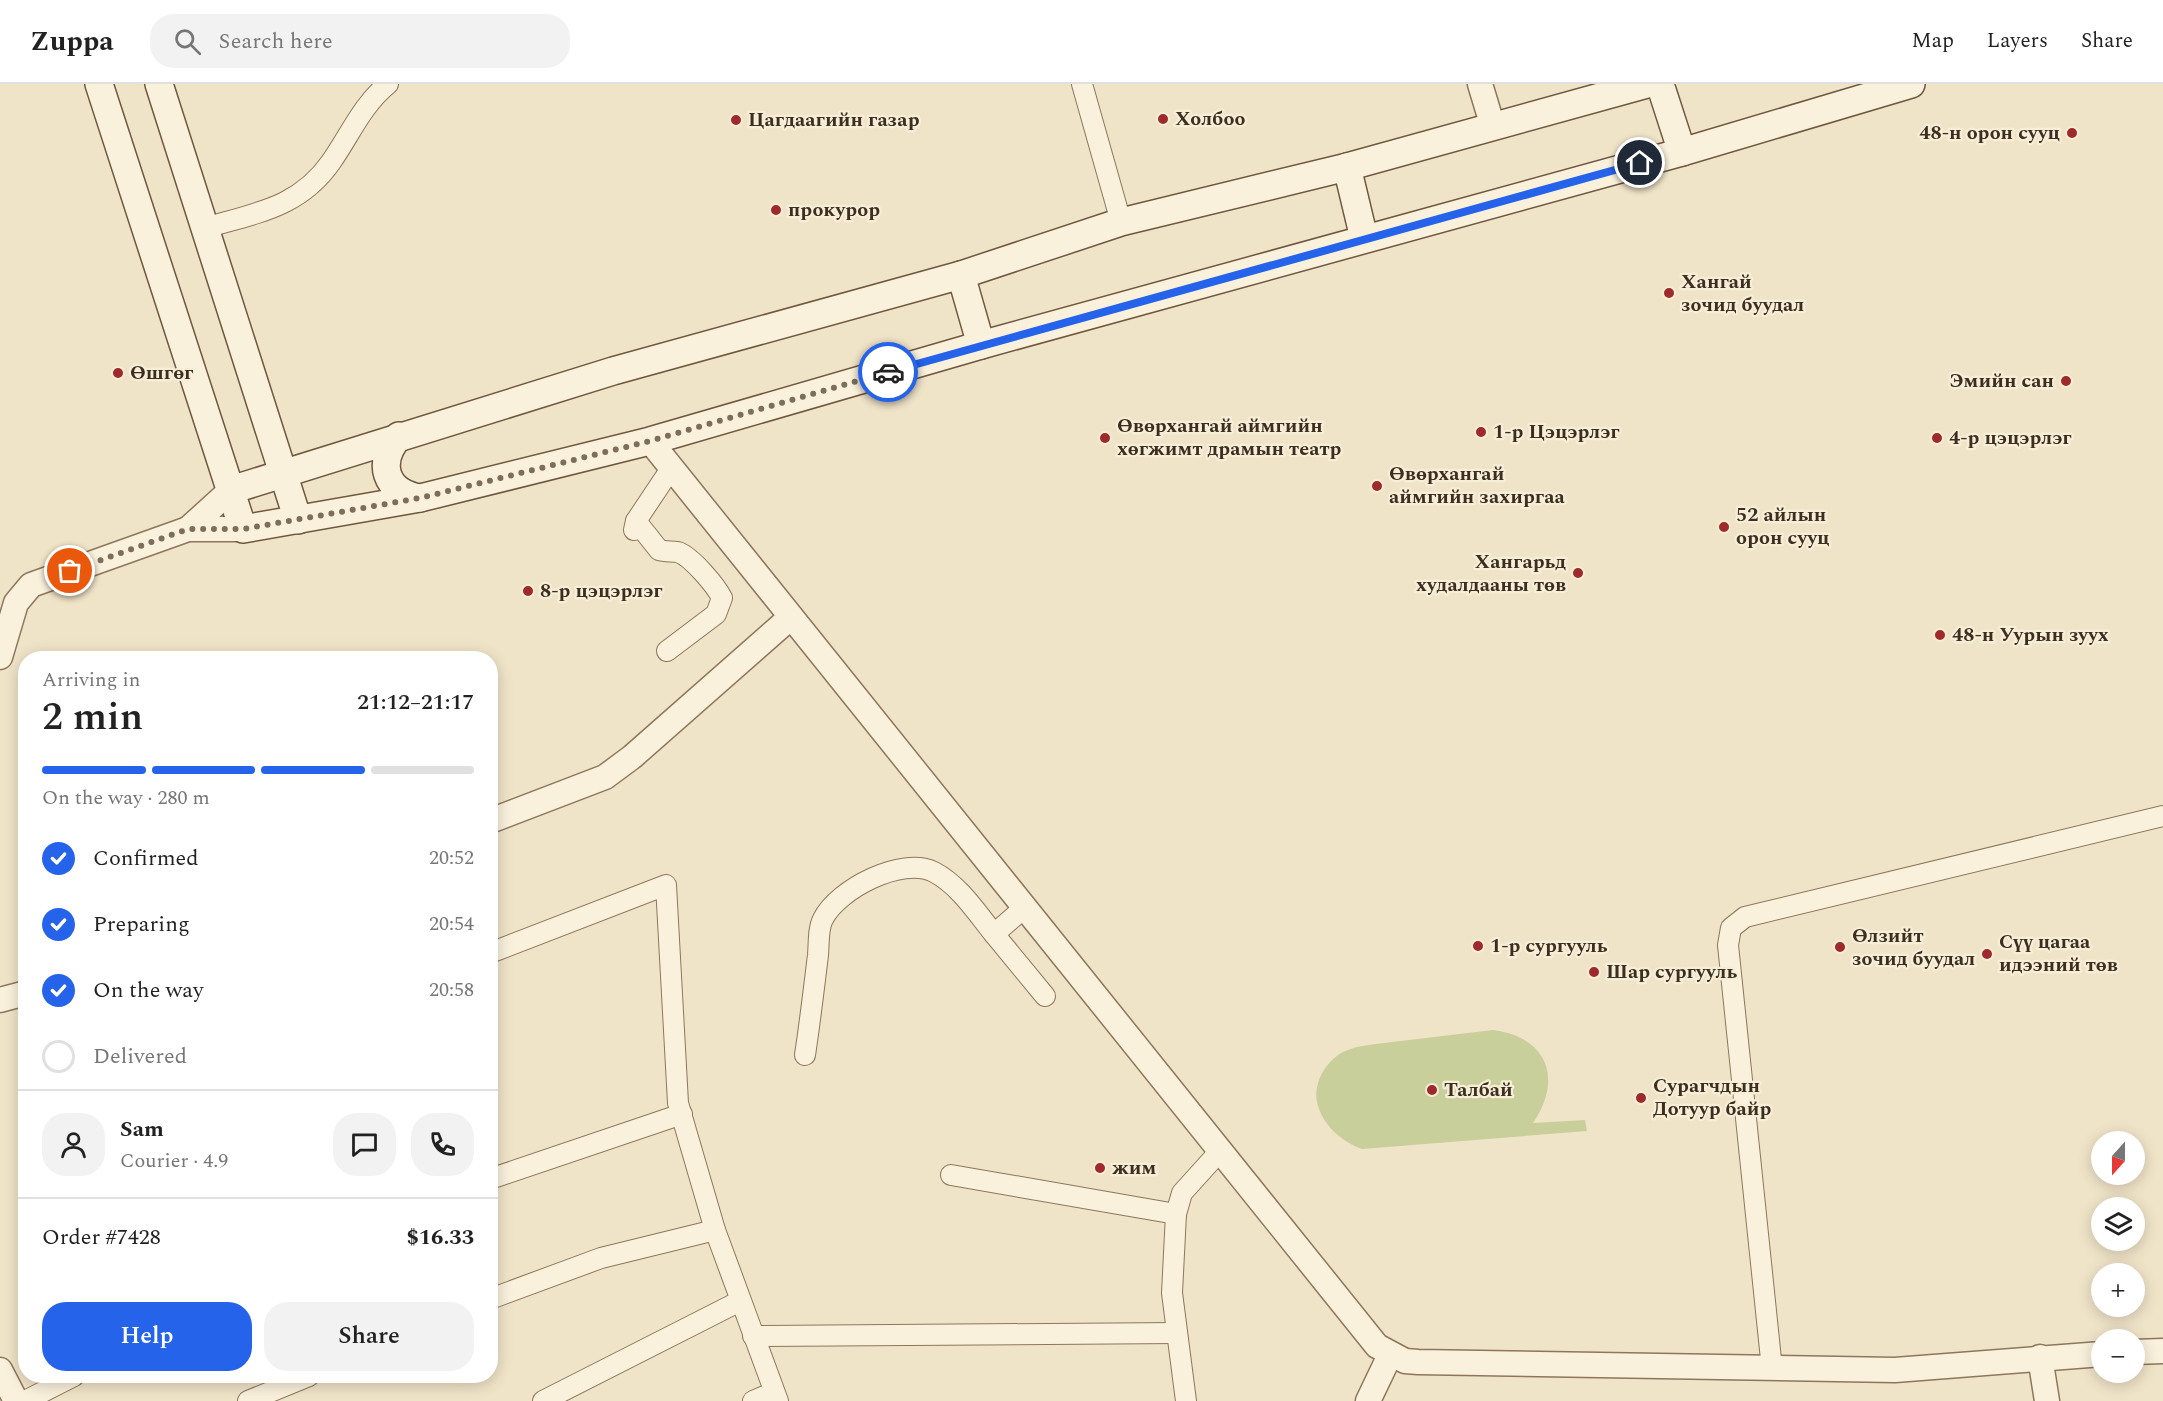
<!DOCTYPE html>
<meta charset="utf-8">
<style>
:root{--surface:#fff;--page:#f2f2f2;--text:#222;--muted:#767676;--line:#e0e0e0;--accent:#2563eb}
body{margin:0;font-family:Spectral,serif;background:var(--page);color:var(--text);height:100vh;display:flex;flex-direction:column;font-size:22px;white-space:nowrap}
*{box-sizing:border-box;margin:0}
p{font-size:20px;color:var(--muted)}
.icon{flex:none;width:33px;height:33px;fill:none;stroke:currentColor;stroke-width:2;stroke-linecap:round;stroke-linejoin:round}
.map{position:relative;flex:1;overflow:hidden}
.side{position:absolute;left:18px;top:567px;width:480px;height:732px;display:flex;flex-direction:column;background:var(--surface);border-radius:24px;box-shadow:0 3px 15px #0003}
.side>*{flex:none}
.needle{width:39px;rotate:201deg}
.controls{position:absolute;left:2091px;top:1047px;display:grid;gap:12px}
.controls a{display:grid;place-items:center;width:54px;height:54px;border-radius:50%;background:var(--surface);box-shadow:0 3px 15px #0003;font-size:30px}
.pin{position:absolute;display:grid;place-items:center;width:51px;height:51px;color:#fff;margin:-26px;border:3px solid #fff;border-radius:50%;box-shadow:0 2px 6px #0007}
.courier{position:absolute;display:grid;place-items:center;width:60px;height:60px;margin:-30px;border:4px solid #2563eb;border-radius:50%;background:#fff;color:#222;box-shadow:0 2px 8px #0007}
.headline em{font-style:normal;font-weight:600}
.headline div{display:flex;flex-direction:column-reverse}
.headline{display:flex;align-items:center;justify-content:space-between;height:102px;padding:0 24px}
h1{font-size:39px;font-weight:600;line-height:45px}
.bar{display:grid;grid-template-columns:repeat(4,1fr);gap:9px 6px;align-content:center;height:72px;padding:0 24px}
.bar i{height:8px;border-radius:4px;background:var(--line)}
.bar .selected{background:var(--accent)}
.bar p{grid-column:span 4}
.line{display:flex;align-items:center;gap:15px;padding:0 24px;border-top:2px solid var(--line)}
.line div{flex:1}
.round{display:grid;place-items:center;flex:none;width:63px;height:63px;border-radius:24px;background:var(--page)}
ol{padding:0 24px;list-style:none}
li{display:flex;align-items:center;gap:18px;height:66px}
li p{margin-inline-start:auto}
li .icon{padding:6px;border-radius:50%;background:var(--accent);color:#fff;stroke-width:4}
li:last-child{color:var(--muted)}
li i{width:33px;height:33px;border:3px solid var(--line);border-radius:50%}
.primary-button{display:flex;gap:12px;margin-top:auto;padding:12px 24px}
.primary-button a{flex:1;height:69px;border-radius:24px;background:var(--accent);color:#fff;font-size:24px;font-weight:600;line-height:69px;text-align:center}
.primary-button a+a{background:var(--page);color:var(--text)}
header{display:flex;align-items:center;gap:36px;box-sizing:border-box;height:84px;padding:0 30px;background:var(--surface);border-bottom:2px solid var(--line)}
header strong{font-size:28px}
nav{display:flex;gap:33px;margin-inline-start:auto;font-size:21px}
.search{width:420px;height:54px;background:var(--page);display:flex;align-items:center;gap:15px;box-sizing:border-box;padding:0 21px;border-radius:24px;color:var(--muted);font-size:22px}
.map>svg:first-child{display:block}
.green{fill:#c9cf9b}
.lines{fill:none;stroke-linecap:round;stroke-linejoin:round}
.minor-casing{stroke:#8d765c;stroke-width:22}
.tertiary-casing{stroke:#8d765c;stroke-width:27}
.secondary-casing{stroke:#6f573f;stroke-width:30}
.minor{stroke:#faf1dc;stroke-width:20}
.tertiary{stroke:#faf1dc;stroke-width:24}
.secondary{stroke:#faf1dc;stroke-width:27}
.done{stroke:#7c6e5b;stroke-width:6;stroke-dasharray:0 10.8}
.route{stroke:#2563eb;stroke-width:8}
.poi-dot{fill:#9e2a2b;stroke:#f7eed8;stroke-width:2}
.labels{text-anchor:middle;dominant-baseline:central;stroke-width:4.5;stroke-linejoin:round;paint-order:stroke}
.poi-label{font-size:20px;font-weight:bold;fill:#3d2e20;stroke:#f7eed8;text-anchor:start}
</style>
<header>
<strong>Zuppa</strong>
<div class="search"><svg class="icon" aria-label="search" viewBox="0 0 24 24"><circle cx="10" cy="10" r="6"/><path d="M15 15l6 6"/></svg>Search here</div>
<nav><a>Map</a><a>Layers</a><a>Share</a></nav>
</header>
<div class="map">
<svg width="2163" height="1317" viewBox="0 0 2163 1317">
<rect width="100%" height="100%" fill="#f0e4c8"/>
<path class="green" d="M1493,946C1548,953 1563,995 1533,1039L1585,1036L1587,1047L1362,1065C1341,1057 1322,1041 1317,1018C1313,999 1326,977 1343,968C1357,961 1377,960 1392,958C1426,954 1459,950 1493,946Z"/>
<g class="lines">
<defs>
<g id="minor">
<polyline points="1082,0 1121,138"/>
<path d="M205,144C255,129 299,124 331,78C350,51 362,21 388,0"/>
<path d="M636,437L659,466C665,468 672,467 678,468C692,473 716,502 722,514L716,530L667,567"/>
<polyline points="634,446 636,437 672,383"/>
<polyline points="1024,824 994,850 1045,912"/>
<polyline points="490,869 666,801 678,1019 715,1146 778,1317"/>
<path d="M805,971C810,938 814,904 818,871C819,860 818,844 823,835C838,805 902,772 934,788C959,801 977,829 994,850"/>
<polyline points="951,1091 1176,1130"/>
<polyline points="490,1095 682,1030"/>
<polyline points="490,1215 601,1174 715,1146"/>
<polyline points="753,1252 1177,1249"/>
<polyline points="1772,1285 1728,861 1731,844 1745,833 2163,732"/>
<polyline points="25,1317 74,1292"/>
<polyline points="248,1317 309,1292"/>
<polyline points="543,1317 740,1217"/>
<polyline points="753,1317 774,1308"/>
<polyline points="1186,1317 1172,1209 1176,1130 1182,1109 1219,1068"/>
</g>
<g id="tertiary">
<polyline points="1480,0 1493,43"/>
<polyline points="650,357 1377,1262 1405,1277 1418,1278 1895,1286 2102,1270"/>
<polyline points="188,445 231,406"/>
<polyline points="0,573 16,519 31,501 188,445 243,445"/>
<polyline points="490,737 605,693 632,673 791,533"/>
<polyline points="0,916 26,909"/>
<polyline points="2134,1268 2163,1267"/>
<polyline points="2040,1273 2047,1317"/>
<polyline points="0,1286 16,1317"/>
<polyline points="1368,1317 1390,1271"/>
</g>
<g id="secondary">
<polyline points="99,0 243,445 420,414 650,357 981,261 1682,68 1911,0"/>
<polyline points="159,0 298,436"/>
<polyline points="1660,0 1682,68"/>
<polyline points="1347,83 1364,154"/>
<polyline points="961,191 981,261"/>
<path d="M399,352C376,379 385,408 420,414"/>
<polyline points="231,406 613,287 961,191 1121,138 1347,83 1647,0"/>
</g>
</defs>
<use href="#minor" class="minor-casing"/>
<use href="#tertiary" class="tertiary-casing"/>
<use href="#secondary" class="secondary-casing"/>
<use href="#minor" class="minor"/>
<use href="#tertiary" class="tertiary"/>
<use href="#secondary" class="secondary"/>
</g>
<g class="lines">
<polyline class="done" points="70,487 188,445 243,445 420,414 650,357 888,288"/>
<polyline class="route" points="888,288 1640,79"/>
</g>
<g class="poi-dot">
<circle cx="1163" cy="35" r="6"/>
<circle cx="736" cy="36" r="6"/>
<circle cx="2072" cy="49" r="6"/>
<circle cx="776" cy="126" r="6"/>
<circle cx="1669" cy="209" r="6"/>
<circle cx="118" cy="289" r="6"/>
<circle cx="2066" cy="297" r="6"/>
<circle cx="1481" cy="348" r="6"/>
<circle cx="1105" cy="354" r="6"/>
<circle cx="1937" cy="354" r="6"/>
<circle cx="1377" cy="402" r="6"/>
<circle cx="1724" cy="443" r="6"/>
<circle cx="1578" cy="489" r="6"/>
<circle cx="528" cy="507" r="6"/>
<circle cx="1940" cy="551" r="6"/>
<circle cx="1478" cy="862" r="6"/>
<circle cx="1840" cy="863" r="6"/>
<circle cx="1987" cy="870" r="6"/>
<circle cx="1594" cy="888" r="6"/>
<circle cx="1432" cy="1006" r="6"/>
<circle cx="1641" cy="1014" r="6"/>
<circle cx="1100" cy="1084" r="6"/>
</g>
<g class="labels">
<g class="poi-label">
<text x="1175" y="35">Холбоо</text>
<text x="748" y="36">Цагдаагийн газар</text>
<text x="2060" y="49" text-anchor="end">48-н орон сууц</text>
<text x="788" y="126">прокурор</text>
<text x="1681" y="198">Хангай<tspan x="1681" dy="23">зочид буудал</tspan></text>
<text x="130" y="289">Өшгөг</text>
<text x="2054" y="297" text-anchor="end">Эмийн сан</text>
<text x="1117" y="342">Өвөрхангай аймгийн<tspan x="1117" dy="23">хөгжимт драмын театр</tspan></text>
<text x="1493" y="348">1-р Цэцэрлэг</text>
<text x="1949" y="354">4-р цэцэрлэг</text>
<text x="1389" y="390">Өвөрхангай<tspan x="1389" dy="23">аймгийн захиргаа</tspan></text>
<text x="1736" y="431">52 айлын<tspan x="1736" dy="23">орон сууц</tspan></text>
<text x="1566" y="478" text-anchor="end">Хангарьд<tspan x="1566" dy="23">худалдааны төв</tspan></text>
<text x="540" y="507">8-р цэцэрлэг</text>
<text x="1952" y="551">48-н Уурын зуух</text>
<text x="1852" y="852">Өлзийт<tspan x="1852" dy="23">зочид буудал</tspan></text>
<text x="1999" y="858">Сүү цагаа<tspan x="1999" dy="23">идээний төв</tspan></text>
<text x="1490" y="862">1-р сургууль</text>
<text x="1606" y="888">Шар сургууль</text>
<text x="1653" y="1002">Сурагчдын<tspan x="1653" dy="23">Дотуур байр</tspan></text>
<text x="1444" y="1006">Талбай</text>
<text x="1112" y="1084">жим</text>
</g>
</g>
</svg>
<div class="controls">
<a><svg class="needle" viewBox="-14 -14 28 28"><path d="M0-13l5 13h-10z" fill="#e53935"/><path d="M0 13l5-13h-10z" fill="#767676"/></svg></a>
<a><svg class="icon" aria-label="layers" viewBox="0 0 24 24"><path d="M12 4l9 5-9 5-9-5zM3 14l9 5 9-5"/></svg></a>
<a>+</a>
<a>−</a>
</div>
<div class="pin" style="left:70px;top:487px;background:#ea580c"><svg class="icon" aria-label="bag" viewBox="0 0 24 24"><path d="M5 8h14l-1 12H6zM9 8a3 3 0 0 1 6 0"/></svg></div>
<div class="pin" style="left:1640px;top:79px;background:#1f2937"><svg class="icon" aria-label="home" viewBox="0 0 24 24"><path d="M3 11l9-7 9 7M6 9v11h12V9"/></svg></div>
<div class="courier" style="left:888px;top:288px"><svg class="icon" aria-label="car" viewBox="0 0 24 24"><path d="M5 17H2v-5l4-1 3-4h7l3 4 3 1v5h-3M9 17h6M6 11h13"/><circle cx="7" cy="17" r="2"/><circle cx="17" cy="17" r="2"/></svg></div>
<section class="side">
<div class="headline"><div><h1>2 min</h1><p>Arriving in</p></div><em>21:12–21:17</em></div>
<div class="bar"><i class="selected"></i><i class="selected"></i><i class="selected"></i><i></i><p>On the way · 280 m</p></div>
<ol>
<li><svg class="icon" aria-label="check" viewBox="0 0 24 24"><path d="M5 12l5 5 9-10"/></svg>Confirmed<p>20:52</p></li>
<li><svg class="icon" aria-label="check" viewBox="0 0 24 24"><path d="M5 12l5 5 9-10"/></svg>Preparing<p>20:54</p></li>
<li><svg class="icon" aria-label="check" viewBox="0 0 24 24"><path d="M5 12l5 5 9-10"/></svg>On the way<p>20:58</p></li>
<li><i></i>Delivered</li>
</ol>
<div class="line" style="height:108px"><a class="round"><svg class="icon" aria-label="person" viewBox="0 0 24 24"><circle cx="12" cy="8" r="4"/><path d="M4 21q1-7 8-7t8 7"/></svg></a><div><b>Sam</b><p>Courier · 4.9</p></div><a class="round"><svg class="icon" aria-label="chat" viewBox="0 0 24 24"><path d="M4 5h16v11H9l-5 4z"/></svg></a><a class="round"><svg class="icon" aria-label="phone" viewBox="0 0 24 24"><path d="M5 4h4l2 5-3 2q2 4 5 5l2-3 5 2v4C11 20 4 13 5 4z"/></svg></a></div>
<div class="line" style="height:78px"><div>Order #7428</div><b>$16.33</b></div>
<div class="primary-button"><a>Help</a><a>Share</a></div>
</section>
</div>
